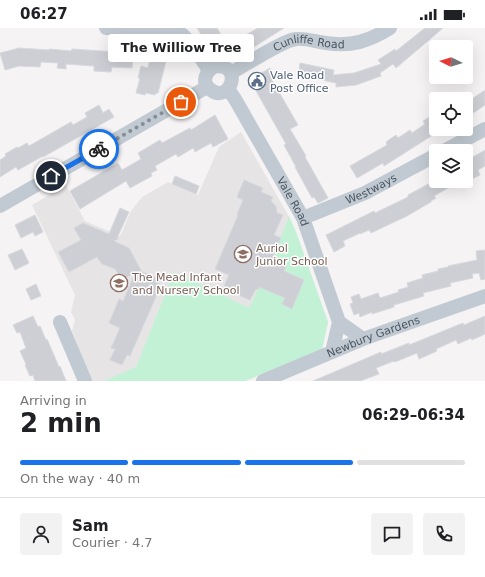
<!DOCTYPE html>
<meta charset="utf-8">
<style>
:root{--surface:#fff;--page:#f2f2f2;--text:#202124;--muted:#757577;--line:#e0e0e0;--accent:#1a73e8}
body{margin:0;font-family:"DejaVu Sans",sans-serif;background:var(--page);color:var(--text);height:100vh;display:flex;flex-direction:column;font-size:15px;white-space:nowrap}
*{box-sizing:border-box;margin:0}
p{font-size:13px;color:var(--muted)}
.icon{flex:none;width:22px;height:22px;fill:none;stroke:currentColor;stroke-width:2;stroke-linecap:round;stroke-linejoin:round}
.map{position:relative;height:353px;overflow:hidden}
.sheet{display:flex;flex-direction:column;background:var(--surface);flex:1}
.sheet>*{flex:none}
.needle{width:26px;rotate:275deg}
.fabs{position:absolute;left:429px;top:12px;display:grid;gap:8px}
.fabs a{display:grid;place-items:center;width:44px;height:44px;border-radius:4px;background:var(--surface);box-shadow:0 4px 16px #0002;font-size:20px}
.pin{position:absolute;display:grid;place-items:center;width:34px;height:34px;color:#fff;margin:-17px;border:2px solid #fff;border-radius:50%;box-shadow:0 1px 4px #0007}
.courier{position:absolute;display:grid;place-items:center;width:40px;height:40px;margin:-20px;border:3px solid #1a73e8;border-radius:50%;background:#fff;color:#222;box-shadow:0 1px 5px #0007}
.bubble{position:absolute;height:28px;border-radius:4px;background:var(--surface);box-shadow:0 4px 16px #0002;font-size:13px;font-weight:600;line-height:28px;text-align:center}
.headline em{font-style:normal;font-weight:600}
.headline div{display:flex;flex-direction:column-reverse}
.headline{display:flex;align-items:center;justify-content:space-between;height:68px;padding:0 20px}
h1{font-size:26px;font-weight:600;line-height:30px}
.bar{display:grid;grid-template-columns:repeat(4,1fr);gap:6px 4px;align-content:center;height:48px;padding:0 20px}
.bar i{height:5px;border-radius:3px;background:var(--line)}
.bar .active{background:var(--accent)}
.bar p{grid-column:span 4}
.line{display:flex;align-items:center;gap:10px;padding:0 20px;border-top:1px solid var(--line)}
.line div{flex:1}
.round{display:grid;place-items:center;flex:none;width:42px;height:42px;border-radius:4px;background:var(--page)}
.status{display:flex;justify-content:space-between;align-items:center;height:28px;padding:0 20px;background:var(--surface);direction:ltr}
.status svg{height:11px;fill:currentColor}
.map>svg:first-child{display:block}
.education{fill:#e6e4e5}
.green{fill:#c3f1d5}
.building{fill:#cdcfd5;stroke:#d7d9de}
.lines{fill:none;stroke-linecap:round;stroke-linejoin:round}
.minor{stroke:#c1cad2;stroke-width:14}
.done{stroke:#868d94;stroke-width:4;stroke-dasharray:0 7.2}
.route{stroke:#1a73e8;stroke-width:5}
.labels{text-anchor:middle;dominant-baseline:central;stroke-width:3;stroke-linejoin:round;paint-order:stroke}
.street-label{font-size:11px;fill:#4a5661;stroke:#fff}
.service-label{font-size:11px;fill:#4e5e75;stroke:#fff;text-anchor:start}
.education-label{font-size:11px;fill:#785e54;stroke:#fff;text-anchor:start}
</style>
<div class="status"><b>06:27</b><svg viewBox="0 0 49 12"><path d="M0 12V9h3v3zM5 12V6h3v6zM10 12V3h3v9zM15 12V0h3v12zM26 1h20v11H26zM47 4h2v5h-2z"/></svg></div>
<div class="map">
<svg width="485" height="353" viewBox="0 0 485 353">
<rect width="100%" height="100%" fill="#f5f3f3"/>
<polygon class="education" points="241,104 288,187 296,204 328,294 323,317 322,321 245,353 91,353 72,303 75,292 71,284 75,267 32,177 66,157 85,193 120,208 131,183 142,169 168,154 198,167 219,119"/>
<path class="green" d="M289,188L296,204L328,294L323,317L322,321L245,353H104L136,339L174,244L249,280C264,250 277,220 289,188Z"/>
<g class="building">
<polygon points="197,0 217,0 228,18 243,11 242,9 258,0 284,0 249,22 248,19 229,30 212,24"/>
<polygon points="425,0 443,0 422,18 396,40 393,36 380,45 381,48 356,57 336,59 336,55 312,50 313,45 299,43 300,35 334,42 333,47 354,45 381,36 378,32 395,21 396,23"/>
<polygon points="19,20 49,22 49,21 71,23 72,21 133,25 132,40 112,39 111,44 94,43 94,38 66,36 66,41 57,40 58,35 41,34 40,39 19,38 5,42 0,25"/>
<polygon points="151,27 165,30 164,33 166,33 158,65 156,65 155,67 146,65 145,67 136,65 140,50 138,50 141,38 148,40"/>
<polygon points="270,40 276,49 272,52 298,97 290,101 306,128 305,129 328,170 318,175 314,169 312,170 295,139 296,139 284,117 286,116 255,61 254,49"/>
<polygon points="485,62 485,77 466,90 466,75"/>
<polygon points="99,77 103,85 109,81 114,89 43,129 43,128 18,142 16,139 0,149 0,132 6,128 5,126 17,119 18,120 27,115 29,118 71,94 73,97 87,89 85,85"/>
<polygon points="215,87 228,111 213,119 211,115 195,124 193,120 178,129 176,126 155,138 157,142 151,145 152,148 130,160 126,153 80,181 70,163 118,135 122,142 141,131 138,125 160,112 162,115 190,100 191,102"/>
<polygon points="433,87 436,91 436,105 384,138 383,135 357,150 350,138 387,117 386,114 396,107 398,110 410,102 412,105 425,96 423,93"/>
<polygon points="485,122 485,138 478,142 480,147 466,154 466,133"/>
<polygon points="175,148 199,158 196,166 172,156"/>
<polygon points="244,152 263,160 261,164 273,169 271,173 276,178 277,185 283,187 274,207 281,210 272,231 287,237 284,243 304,252 292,281 282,276 285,270 259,259 258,262 256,261 250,272 238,267 240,265 224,258 229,247 215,241 238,187 237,186 243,172 237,169"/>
<polygon points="434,153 460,153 434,168 436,170 431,173 431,174 407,188 371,205 369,202 360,206 360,205 343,213 345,218 334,224 326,207 374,183 375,185 408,169 408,167"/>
<polygon points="120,180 129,184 117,210 119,210 114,213 129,220 142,244 161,251 155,263 158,264 130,328 127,327 122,337 110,332 115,321 111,320 120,300 109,295 119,271 123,273 135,245 122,252 115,241 102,236 97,229 69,244 58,224 81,212 74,200 83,195 109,206"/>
<polygon points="35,187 43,204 35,208 33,204 21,210 15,197"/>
<polygon points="22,221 29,235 15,242 8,227"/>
<polygon points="485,222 485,251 481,252 479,245 472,246 473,250 450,255 451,258 423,265 424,268 394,277 394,279 372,286 372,284 360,289 359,285 354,287 350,276 353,275 351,269 359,266 361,271 378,265 380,270 399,264 398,262 408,259 407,255 423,250 422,247 438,243 438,241 448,239 448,238 477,232 476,223"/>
<polygon points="36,256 41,268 31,272 26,261"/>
<polygon points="33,288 38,299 40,298 46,312 47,311 59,339 60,338 66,353 35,353 33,347 30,348 25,337 26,336 20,323 26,320 20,304 17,305 13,297"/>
<polygon points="485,288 485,306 472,312 471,310 458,316 456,312 436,321 437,323 419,331 417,325 395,334 394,333 376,340 379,346 360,353 313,353 381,324 381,326 409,315 409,317 463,295 464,297"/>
</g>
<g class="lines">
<g class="minor">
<path d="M106,0C121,1 172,0 183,7C190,13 203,34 209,42"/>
<path d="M216,38C244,37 230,76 211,62C200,55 206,42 216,38Z"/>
<path id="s1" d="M231,45C246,36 261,27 276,19C282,16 289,12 296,11C306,10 317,14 326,15C352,19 369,13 390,0"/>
<path id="s2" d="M228,61L235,71L303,190L339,294L332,324"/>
<polyline points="444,123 485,101"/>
<polyline points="0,178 207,59"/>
<path id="s3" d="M303,190L365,165L436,127"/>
<polyline points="60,294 85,353"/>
<polyline points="339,294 363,311"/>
<path id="s4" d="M263,353L363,311L485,268"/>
</g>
</g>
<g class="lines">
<polyline class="done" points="99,121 181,74"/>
<polyline class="route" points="51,148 99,121"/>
</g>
<defs>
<symbol id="civic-ring" viewBox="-11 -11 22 22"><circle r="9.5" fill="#fff" stroke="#5c6f8a" stroke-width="1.5"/><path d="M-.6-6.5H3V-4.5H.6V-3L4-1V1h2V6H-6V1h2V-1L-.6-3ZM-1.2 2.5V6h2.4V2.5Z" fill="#5c6f8a"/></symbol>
<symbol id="school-ring" viewBox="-11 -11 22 22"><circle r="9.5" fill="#fff" stroke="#8d6e63" stroke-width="1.5"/><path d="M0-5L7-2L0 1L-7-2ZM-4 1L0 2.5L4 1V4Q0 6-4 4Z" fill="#8d6e63"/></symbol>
</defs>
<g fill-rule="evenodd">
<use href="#civic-ring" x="247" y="43" width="20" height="20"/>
<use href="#school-ring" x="233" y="216" width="20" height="20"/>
<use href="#school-ring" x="109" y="245" width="20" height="20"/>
</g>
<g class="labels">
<g class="street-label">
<text stroke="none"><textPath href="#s1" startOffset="86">Cunliffe Road</textPath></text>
<text stroke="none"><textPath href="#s3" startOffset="74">Westways</textPath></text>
<text stroke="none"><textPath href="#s2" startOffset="130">Vale Road</textPath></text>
<text stroke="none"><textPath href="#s4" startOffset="119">Newbury Gardens</textPath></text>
</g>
<g class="service-label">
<text x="270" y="47">Vale Road<tspan x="270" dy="13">Post Office</tspan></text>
</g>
<g class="education-label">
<text x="256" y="220">Auriol<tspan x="256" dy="13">Junior School</tspan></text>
<text x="132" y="249">The Mead Infant<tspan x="132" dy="13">and Nursery School</tspan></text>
</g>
</g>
</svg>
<div class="fabs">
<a><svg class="needle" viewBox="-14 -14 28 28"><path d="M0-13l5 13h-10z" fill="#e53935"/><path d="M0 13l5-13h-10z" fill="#757577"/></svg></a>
<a><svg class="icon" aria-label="locate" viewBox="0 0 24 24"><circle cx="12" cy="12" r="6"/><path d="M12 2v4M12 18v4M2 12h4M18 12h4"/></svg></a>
<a><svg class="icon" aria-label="layers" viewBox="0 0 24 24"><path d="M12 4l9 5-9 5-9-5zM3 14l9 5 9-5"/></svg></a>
</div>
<div class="pin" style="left:181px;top:74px;background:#ea580c"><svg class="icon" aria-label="bag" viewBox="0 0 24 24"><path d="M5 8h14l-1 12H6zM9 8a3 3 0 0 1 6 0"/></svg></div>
<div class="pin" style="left:51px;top:148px;background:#1f2937"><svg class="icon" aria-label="home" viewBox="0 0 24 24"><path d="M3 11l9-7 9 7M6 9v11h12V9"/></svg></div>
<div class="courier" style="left:99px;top:121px"><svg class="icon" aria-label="bike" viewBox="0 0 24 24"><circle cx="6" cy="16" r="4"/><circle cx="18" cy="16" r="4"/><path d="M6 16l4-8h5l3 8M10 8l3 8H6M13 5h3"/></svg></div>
<div class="bubble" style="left:108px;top:6px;width:146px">The Williow Tree</div>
</div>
<section class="sheet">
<div class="headline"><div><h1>2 min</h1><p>Arriving in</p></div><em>06:29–06:34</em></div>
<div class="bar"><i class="active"></i><i class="active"></i><i class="active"></i><i></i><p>On the way · 40 m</p></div>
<div class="line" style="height:72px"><a class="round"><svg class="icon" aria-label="person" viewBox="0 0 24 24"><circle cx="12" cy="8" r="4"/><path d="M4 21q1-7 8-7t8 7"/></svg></a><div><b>Sam</b><p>Courier · 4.7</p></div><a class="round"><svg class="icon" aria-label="chat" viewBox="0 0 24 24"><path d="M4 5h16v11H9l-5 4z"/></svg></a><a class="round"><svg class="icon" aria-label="phone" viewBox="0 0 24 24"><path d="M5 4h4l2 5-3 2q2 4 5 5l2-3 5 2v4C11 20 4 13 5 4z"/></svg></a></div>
</section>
